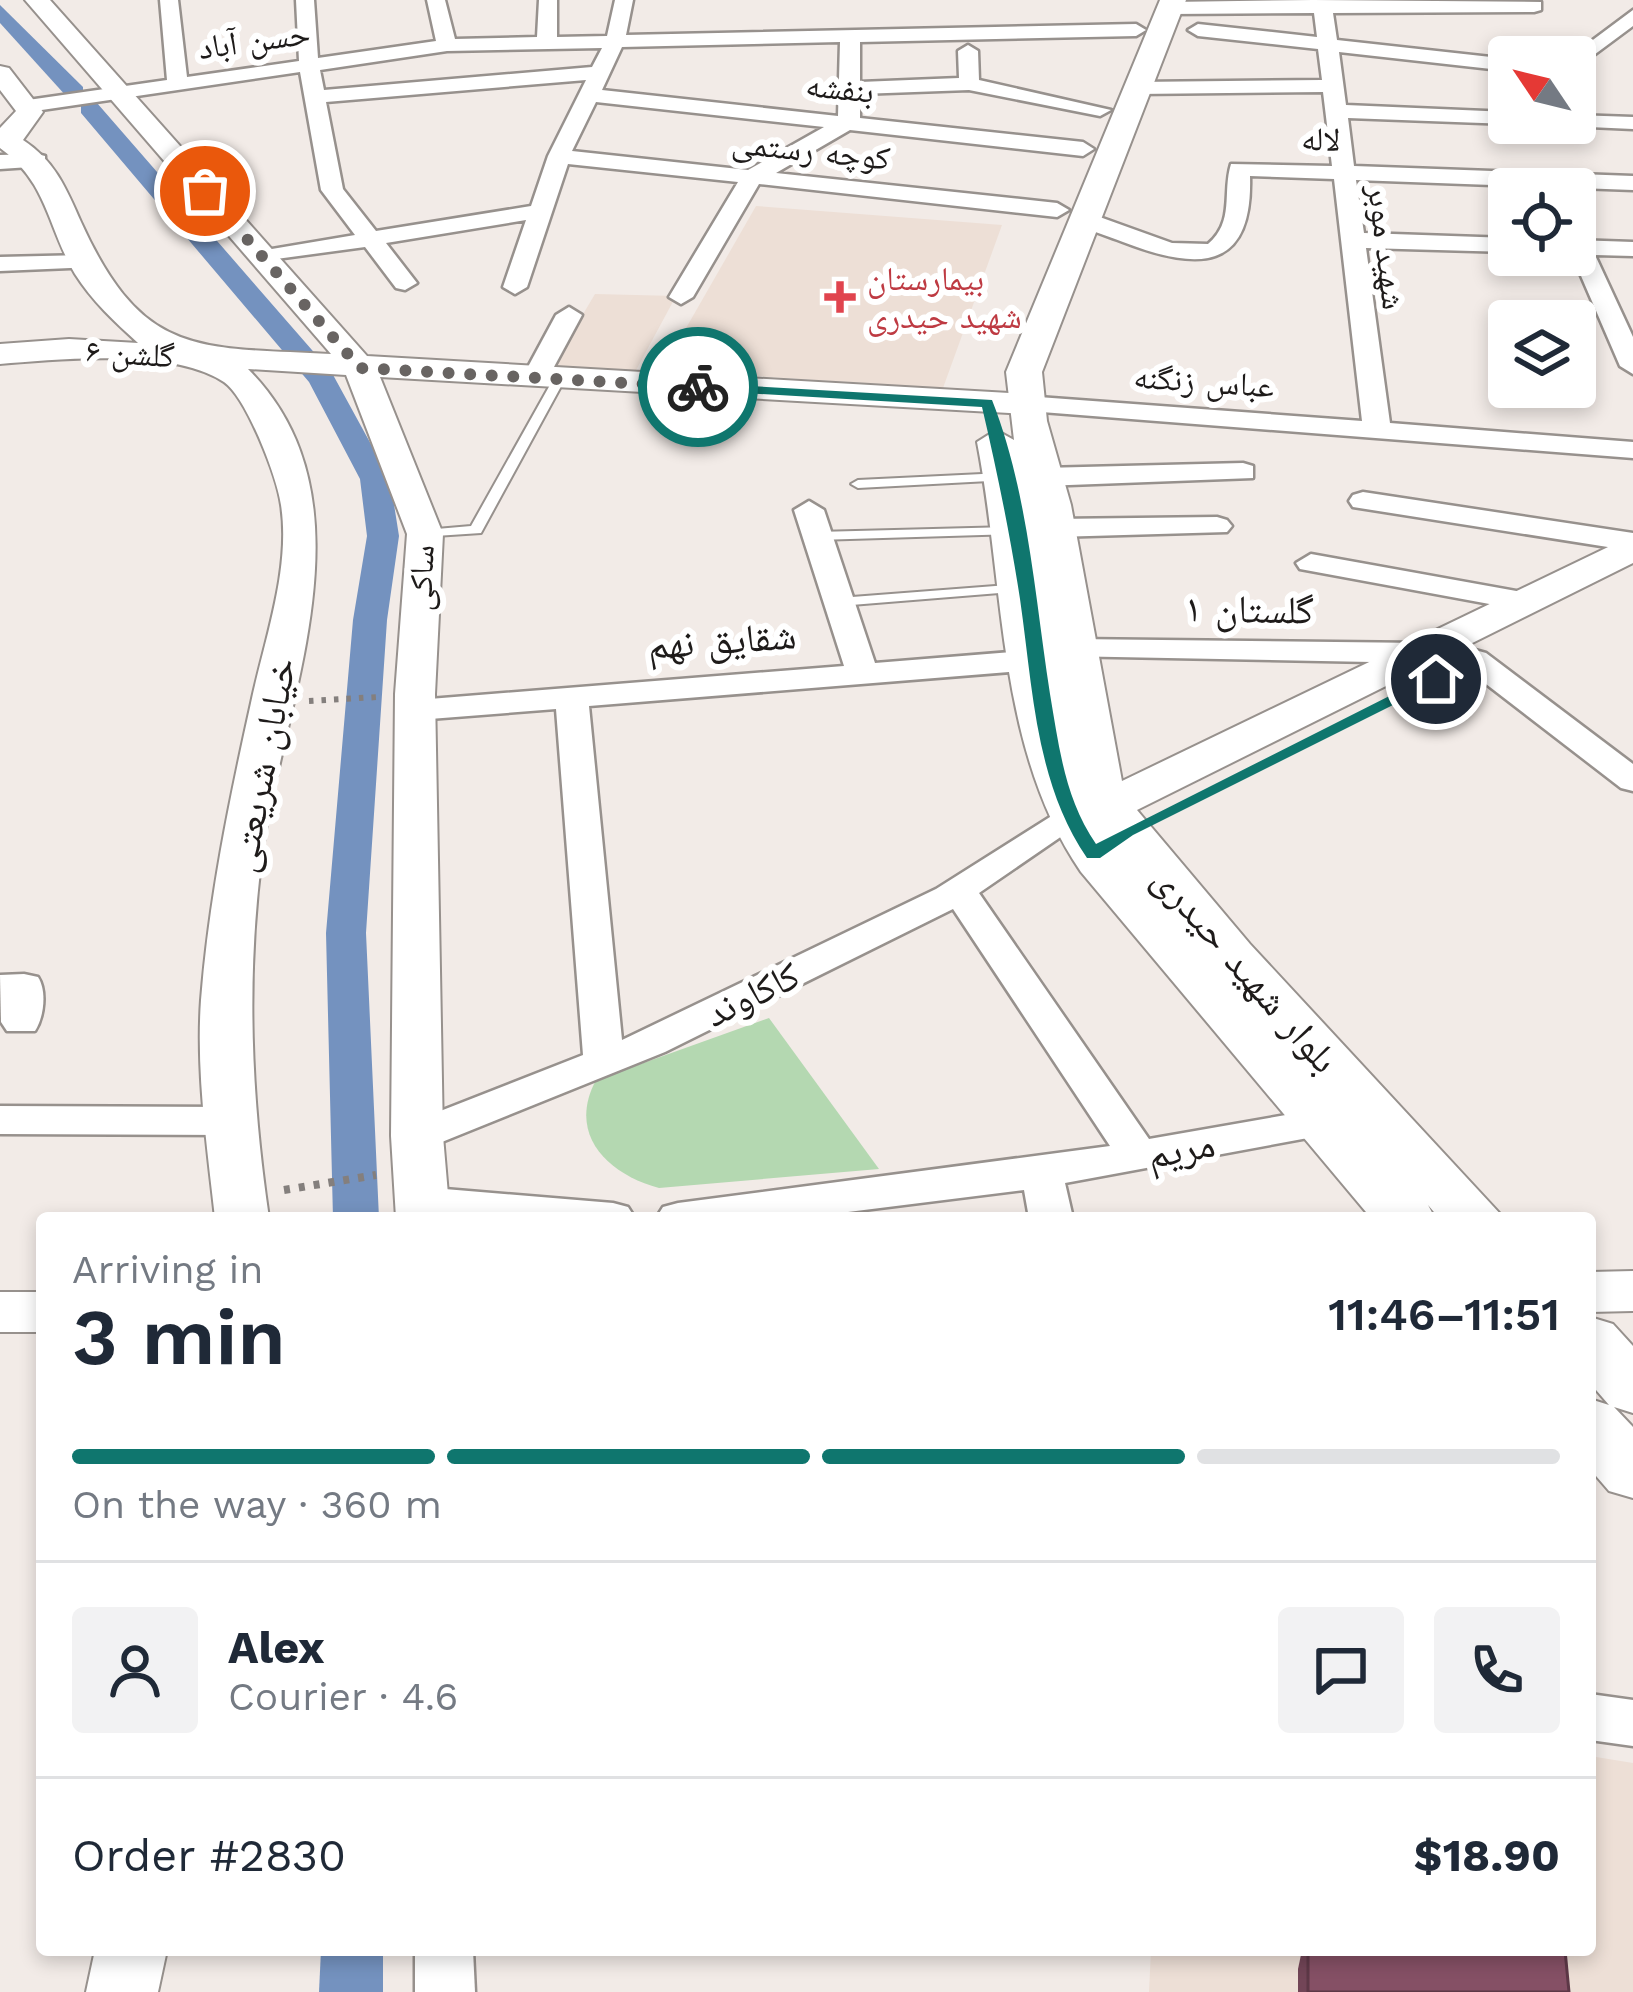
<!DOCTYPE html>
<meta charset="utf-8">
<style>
:root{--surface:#fff;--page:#f2f2f3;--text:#1f2937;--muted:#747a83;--line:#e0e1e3;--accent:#0f766e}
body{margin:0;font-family:"Work Sans","Noto Naskh Arabic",sans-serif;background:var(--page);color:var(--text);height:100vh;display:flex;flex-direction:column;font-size:45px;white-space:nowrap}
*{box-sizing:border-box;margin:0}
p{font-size:39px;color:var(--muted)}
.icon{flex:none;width:66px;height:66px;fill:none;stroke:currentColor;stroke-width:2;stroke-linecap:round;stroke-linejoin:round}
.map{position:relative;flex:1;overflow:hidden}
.sheet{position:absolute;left:36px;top:1212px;width:1560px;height:744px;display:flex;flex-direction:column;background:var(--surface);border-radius:12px;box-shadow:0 6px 18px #0003}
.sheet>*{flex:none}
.needle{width:78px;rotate:305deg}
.buttons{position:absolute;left:1488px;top:36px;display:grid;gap:24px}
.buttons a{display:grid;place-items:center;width:108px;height:108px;border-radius:12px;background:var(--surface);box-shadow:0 6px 18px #0003;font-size:60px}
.pin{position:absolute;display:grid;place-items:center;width:102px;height:102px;color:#fff;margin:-51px;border:6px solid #fff;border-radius:50%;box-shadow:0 3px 12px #0007}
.courier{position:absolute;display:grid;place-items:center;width:120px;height:120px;margin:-60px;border:9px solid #0f766e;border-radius:50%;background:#fff;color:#222;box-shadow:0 3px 15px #0007}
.head em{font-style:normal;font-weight:600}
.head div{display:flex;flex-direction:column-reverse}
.head{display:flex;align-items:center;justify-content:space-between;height:204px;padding:0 36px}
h1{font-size:78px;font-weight:600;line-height:90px}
.bar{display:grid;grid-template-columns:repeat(4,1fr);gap:18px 12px;align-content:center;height:144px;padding:0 36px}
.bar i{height:15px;border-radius:9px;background:var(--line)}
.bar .current{background:var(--accent)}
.bar p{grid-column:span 4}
.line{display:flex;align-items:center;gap:30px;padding:0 36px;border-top:3px solid var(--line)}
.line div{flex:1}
.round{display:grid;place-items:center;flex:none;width:126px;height:126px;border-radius:12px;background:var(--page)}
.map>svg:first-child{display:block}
.built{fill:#eddfd6}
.green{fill:#b4d8b1}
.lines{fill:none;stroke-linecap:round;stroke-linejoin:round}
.canal{fill:#7492bf;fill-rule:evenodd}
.service-casing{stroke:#97918d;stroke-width:4}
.minor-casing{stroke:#97918d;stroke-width:5}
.tertiary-casing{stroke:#97918d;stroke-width:4}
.secondary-casing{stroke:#97918d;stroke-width:4}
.path-far1{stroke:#847f7d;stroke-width:6;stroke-dasharray:4.5 8;stroke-linecap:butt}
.path{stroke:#847f7d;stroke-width:8;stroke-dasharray:6 9;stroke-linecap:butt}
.service{fill:#fff;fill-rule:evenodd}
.minor{fill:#fff;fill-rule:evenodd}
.tertiary{fill:#fff;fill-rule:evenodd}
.secondary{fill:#fff;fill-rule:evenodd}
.wall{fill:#724557}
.building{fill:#855065;stroke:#5d3847;stroke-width:3}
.route{fill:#0f766e}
.done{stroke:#686462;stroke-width:12;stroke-dasharray:0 21.6}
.health-dot{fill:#e0444e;stroke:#fff;stroke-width:4.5}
.labels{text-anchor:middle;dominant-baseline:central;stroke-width:12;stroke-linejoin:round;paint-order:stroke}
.far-street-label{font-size:33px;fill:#1e1b1a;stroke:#fff}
.far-health-label{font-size:33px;fill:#be3a42;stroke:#fff;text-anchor:start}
.street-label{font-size:39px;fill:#1e1b1a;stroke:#fff}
</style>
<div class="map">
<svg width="1633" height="1992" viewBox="0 0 1633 1992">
<rect width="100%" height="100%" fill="#f2ebe7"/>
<g class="built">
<polygon points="756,206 1002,225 943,388 662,370"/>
<polygon points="595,294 676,296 634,374 550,370"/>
<polygon points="1590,1756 1633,1763 1633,1992 1149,1992 1151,1950 1590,1950"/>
</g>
<path class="green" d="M769,1018L879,1169L659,1188C607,1174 567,1134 596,1080Z"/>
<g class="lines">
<g class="canal">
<polygon points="0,5 83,87 83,97 67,97 0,23"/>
<polygon points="81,103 97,103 332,373 390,479 399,536 387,620 366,933 379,1218 333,1218 326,933 353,620 367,536 360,479 309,382 81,113"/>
<polygon points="321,1950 383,1950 383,1992 319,1992"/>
</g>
<defs>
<g id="service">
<polygon points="555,376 565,379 481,533 420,537 420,531 425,530 471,526"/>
<polygon points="1003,473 1010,477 1008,480 858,488 851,484 858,480"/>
<polygon points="1010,527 1015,528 1015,534 817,540 810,536 817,532"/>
<polygon points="1020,584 1027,588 1025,591 839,606 832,602 839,598"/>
</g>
<g id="minor">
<path d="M160,0H178L187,77L299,61L296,0H314L318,58L436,41L427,0H445L455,39L537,37L539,0H557V37L607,36L615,0H633L626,35L1136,24L1146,30L1136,36L860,42V82L959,78L958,51L968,45L978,51L979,80L1111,110L1100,116L969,90L860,94V118L1083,142L1094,149L1083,156L850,130L776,173L1057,203L1069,210L1057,217L759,184L693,297L681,304L669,297L738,182L568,164L527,287L515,294L503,287L526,220L386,243L417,283L405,290L396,288L365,247L254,262V252L355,235L321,190L300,72L28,112L18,106L28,100L167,80ZM840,42L838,116L602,90L622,47ZM602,48L592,67L324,90L320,70L447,51ZM586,80L548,156L531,206L376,231L343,189L326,102ZM596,102L824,127L748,170L572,151Z"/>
<path d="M1313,0L1541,2V10L1534,12L1333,13L1337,40L1509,59V71L1339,52L1346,105L1509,112V123H1514L1509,124L1348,118L1354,166L1633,176V190L1356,180L1364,233L1509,238V252L1366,248L1390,423L1633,442V458L1015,410V398L1025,396L1362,421L1334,179L1250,176C1253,272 1198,271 1123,242C1106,235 1084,230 1071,218L1083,211L1172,243L1208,244C1235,221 1222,193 1231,164L1332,166L1323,92L1137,94L1127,88L1137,82L1322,80L1318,49L1198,36L1188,30L1198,24L1317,37L1314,13L1170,14L1161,8L1170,2Z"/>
<polygon points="1633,10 1633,26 1575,69 1575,57 1570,57"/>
<polygon points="1575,115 1633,117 1633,129 1567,126 1575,123"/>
<polygon points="37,154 45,156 45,166 0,169 0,155"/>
<polygon points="1575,240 1633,242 1633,256 1595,255 1633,337 1633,374 1620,366 1572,255"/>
<polygon points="85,255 97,262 94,267 0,271 0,257"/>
<polygon points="569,307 582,315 548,378 544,384 526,384 522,378 556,315"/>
<polygon points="1243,463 1253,466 1253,478 1043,486 1029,477 1043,468"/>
<polygon points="1363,492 1633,533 1633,551 1353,507 1349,501 1353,495"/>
<polygon points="809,501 824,510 875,663 1035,650 1051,660 1035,670 589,706 622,1040 936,889 1069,805 1087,816 1081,823 979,893 1149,1139 1320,1109 1335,1113 1341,1123 1335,1133 1065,1183 1073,1218 1029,1218 1024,1190 800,1218 656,1218 663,1207 678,1203 1110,1146 953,909 665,1052 432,1146 402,1146 396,1136 402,1126 583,1055 556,709 417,720 400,710 417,700 844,666 794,510"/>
<polygon points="1217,517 1227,520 1232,526 1227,532 1055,537 1040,528 1055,519"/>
<polygon points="1311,554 1527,593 1543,602 1527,611 1300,569 1296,563"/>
<polygon points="1074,639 1423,643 1439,653 1423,663 1063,656 1058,649 1063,642"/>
<polygon points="1475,650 1486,653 1633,764 1633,791 1621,788 1464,667 1459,660"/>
<path d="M24,974L38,977C47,991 44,1017 35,1031H7L1,1022L0,975Z"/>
<polygon points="0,1106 229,1107 244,1111 250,1121 244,1131 229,1135 0,1134"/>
<polygon points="421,1187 613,1203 628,1207 635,1218 432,1218 406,1213 399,1202 406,1191"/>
<polygon points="1590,1694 1633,1700 1633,1746 1590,1740"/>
<polygon points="415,1950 473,1950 475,1992 415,1992"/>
</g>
<g id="tertiary">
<path d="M25,0H50L367,356L1025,394L1042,404L1025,414L380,377L443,534L435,694L443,1136L450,1218H396L391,1136L395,694L407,534L346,375L248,369C379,501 283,700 262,855C246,978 251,1096 269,1218H215C207,1146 196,1072 201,1000C209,899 229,802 251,703C264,641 291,569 281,505C277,477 247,398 224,382C174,348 59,359 0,364V344L69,339L138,343C115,322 92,301 75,274C47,226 48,183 0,148V128L16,111L0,90V66L9,68L43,112L23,140C55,161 66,188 81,222C143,358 197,347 331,354Z"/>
<polygon points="1633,1271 1633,1311 1590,1312 1590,1272"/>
<rect x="0" y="1292" width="42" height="40"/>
<polygon points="95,1950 167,1950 158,1992 86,1992"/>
</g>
<g id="secondary">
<path d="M1160,0H1186L1042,372L1047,421L1071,505L1122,781L1633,535V563L1137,810L1250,944L1504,1218H1439L1428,1205L1435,1218H1371L1081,872C996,748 1005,584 977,442L996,430L1014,440L1006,372Z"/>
<polygon points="1590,1317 1613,1324 1633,1346 1633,1413 1614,1407 1633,1427 1633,1498 1609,1491 1590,1469 1590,1399 1609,1405 1590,1383"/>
</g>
</defs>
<use href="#service" class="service-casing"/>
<use href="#minor" class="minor-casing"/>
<use href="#tertiary" class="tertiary-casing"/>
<use href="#secondary" class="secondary-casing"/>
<polyline class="path-far1" points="309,701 378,697"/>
<polyline class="path" points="284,1190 376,1175"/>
<use href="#service" class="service"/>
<use href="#minor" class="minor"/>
<use href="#tertiary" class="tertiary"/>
<use href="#secondary" class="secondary"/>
</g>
<polygon class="wall" points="1302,1950 1565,1950 1569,1992 1298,1992 1298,1969"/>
<polygon class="building" points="1308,1950 1565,1950 1569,1992 1308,1992"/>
<path class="route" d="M698,383L992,400C1028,491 1035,598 1050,694C1059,747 1065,799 1096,844L1431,675L1445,679L1133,835L1100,858H1087C1035,782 1033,688 1020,599C1010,534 997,471 982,407L693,390Z"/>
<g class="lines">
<polyline class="done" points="205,191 360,368 698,387"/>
</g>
<path class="health-dot" d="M834 279h12v12h12v12h-12v12h-12v-12h-12v-12h12z"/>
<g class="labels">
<g class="far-street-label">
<text transform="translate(254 40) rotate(-8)">حسن آباد</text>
<text transform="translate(840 88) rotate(6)">بنفشه</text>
<text transform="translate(1321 139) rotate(2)">لاله</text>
<text transform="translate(811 150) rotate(6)">کوچه رستمی</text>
<text transform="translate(1387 247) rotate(83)">شهید موبر</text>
<text transform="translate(130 353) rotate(4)">گلشن ۶</text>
<text transform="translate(1204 381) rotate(4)">عباس زنگنه</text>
<text transform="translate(421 578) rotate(-88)">ساکی</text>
</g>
<g class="far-health-label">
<text x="867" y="278">بیمارستان<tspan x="867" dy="38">شهید حیدری</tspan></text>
</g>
<g class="street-label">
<text transform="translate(1249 609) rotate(1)">گلستان ۱</text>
<text transform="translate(722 640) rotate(-4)">شقایق نهم</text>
<text transform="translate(262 765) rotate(-79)">خیابان شریعتی</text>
<text transform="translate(1246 969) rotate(49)">بلوار شهید حیدری</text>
<text transform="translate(752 994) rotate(-26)">کاکاوند</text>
<text transform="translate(1181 1149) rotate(-11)">مریم</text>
</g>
</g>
</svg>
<div class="buttons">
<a><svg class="needle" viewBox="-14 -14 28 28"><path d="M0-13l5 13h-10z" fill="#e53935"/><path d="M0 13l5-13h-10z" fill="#747a83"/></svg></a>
<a><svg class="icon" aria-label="locate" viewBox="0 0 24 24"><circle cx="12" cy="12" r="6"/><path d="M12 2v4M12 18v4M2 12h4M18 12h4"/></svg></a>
<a><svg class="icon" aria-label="layers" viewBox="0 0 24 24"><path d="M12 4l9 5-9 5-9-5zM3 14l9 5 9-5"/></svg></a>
</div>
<div class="pin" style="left:205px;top:191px;background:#ea580c"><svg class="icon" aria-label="bag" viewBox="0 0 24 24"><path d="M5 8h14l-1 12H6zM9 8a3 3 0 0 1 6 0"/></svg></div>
<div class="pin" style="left:1436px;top:679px;background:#1f2937"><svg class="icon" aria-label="home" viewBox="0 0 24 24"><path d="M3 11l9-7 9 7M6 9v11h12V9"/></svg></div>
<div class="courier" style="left:698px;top:387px"><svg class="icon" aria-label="bike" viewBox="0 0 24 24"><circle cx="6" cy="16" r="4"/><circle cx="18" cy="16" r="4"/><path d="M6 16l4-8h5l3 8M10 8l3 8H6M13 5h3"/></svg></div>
<section class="sheet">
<div class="head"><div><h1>3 min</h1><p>Arriving in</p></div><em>11:46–11:51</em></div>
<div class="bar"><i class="current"></i><i class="current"></i><i class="current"></i><i></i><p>On the way · 360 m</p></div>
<div class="line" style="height:216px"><a class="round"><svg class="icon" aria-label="person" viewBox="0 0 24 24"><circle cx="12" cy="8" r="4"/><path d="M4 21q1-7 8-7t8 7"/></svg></a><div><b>Alex</b><p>Courier · 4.6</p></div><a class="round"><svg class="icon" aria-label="chat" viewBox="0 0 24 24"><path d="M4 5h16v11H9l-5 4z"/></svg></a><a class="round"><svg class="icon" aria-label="phone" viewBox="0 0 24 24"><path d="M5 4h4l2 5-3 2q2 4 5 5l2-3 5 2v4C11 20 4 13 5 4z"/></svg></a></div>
<div class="line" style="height:156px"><div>Order #2830</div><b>$18.90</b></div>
</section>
</div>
